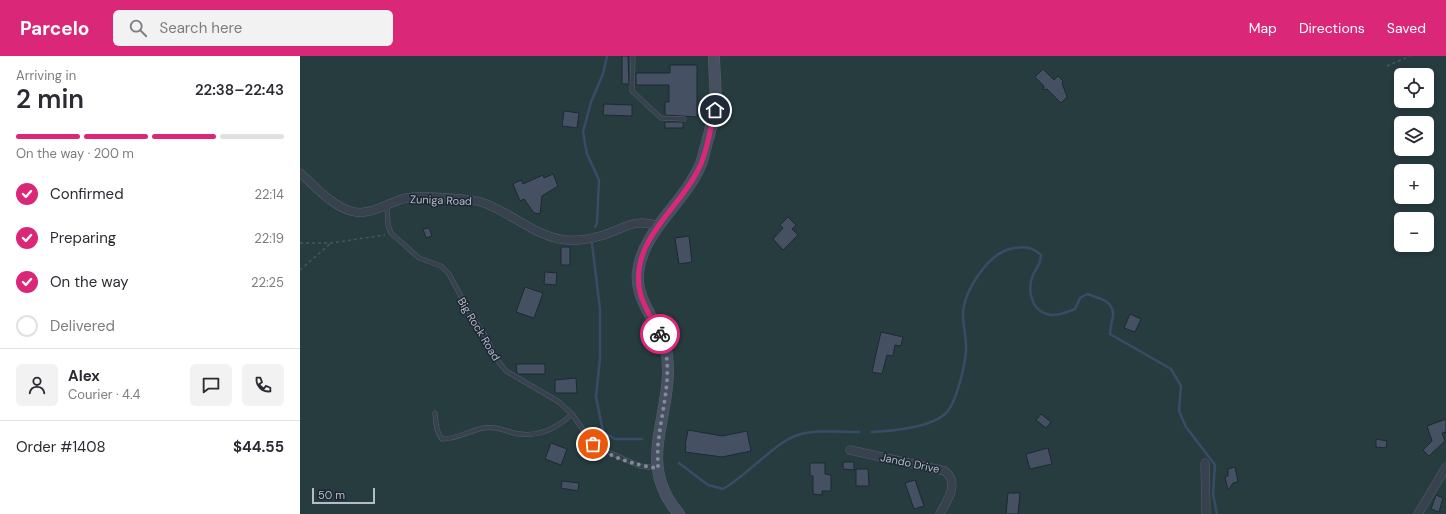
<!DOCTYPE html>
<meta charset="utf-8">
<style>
:root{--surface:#fff;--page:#f2f2f3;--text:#2b2b33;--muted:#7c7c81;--line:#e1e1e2;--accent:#db2777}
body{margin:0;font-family:"DM Sans",sans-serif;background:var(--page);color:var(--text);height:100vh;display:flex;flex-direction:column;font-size:15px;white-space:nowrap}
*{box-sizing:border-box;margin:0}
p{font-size:13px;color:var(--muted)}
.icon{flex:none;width:22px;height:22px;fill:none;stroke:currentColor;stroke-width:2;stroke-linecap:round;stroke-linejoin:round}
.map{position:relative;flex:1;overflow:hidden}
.drawer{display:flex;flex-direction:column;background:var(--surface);width:300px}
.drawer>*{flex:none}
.fabs{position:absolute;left:1094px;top:12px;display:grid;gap:8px}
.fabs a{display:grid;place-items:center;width:40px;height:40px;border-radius:6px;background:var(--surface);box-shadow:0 2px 6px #0003;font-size:20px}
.scale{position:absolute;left:12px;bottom:10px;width:63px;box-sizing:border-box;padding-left:4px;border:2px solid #b4bcc9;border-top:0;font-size:11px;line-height:14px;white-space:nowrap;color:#b4bcc9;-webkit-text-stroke:3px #1d2633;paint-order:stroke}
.pin{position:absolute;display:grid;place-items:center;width:34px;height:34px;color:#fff;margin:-17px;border:2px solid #fff;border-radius:50%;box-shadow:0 1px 4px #0007}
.courier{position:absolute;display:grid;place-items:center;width:40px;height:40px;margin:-20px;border:3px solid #db2777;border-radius:50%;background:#fff;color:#222;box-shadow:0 1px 5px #0007}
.overview em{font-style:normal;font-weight:600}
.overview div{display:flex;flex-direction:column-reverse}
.overview{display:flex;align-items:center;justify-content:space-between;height:68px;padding:0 16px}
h1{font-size:26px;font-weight:600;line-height:30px}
.bar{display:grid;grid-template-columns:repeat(4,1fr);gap:6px 4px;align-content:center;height:48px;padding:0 16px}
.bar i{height:5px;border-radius:3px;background:var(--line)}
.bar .active{background:var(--accent)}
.bar p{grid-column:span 4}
.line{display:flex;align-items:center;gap:10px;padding:0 16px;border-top:1px solid var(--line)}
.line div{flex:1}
.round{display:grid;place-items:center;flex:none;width:42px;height:42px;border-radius:6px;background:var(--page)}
ol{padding:0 16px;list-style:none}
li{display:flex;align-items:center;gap:12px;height:44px}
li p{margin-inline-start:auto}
li .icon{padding:4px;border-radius:50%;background:var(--accent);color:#fff;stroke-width:4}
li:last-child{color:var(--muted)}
li i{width:22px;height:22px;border:2px solid var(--line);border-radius:50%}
header{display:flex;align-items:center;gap:24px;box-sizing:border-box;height:56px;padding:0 20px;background:var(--accent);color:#fff}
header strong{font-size:19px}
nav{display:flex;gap:22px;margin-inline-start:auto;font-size:14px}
.search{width:280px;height:36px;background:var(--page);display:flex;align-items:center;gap:10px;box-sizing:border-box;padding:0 14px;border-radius:6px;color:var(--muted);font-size:15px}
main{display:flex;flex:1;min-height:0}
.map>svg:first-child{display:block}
.green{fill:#263c3f;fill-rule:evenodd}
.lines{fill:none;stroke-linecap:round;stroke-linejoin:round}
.stream{stroke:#394c67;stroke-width:2.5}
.building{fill:#455162;stroke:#1f2835}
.service-casing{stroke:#565f6c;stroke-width:5}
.minor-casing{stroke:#565f6c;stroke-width:9}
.secondary-casing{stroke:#565f6c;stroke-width:12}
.path{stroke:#44595c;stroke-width:1.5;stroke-dasharray:3 3;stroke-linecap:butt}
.service{stroke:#38414e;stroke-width:4}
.minor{stroke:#38414e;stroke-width:8}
.secondary{stroke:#465061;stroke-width:11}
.done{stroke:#828b98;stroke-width:4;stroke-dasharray:0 7.2}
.route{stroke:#db2777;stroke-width:5}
.labels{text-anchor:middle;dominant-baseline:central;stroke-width:3;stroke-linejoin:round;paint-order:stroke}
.street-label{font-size:11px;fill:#b4bcc9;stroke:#1d2633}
</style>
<header>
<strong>Parcelo</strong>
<div class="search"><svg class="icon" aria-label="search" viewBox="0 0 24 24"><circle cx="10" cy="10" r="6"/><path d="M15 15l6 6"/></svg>Search here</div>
<nav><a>Map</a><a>Directions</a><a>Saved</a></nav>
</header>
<main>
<section class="drawer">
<div class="overview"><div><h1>2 min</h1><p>Arriving in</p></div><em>22:38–22:43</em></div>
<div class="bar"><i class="active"></i><i class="active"></i><i class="active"></i><i></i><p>On the way · 200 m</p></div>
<ol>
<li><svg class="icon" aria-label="check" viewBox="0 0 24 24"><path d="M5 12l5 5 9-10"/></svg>Confirmed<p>22:14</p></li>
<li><svg class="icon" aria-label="check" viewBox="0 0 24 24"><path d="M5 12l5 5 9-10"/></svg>Preparing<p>22:19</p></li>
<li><svg class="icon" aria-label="check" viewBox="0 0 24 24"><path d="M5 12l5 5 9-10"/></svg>On the way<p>22:25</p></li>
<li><i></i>Delivered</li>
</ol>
<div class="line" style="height:72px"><a class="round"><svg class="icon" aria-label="person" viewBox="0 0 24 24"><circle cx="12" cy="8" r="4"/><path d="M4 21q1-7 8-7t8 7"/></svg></a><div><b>Alex</b><p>Courier · 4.4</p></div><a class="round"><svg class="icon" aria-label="chat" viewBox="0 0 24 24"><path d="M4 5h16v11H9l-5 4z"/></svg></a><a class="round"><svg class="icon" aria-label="phone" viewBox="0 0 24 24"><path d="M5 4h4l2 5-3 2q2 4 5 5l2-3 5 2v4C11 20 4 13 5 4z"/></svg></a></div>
<div class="line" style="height:52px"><div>Order #1408</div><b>$44.55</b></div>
</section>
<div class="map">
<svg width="1146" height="458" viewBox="0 0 1146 458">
<rect width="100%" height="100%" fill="#242f3e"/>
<path class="green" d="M0,0H1146V458H0ZM1101,19H1127V45H1101ZM1101,67H1127V93H1101ZM1101,115H1127V141H1101ZM1101,163H1127V189H1101Z"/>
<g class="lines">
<g class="stream">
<polyline points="295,171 297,167 299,124 287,98 283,76 291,46 303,18 307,0"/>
<polyline points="292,188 300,253 300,302 296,341 303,376 315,383 342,383"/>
<path d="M572,376C592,375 629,372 645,358C656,349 665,309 666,295C667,283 663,271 663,259C663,236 688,198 710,193C723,190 731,190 741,199C741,208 736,212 733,219C727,233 731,254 747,258C756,261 767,256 775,253L780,242L787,238C797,241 815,245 813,260C812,267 810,271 810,278L871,313L881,330L879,355L886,371L915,409L913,438L917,458"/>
<path d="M379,407L408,429L423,433C446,420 474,388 495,380C514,373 539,376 559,376"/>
</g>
</g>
<g class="building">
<polygon points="322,0 328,0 329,28 322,28"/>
<polygon points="370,9 397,9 397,61 365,59 365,46 369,46 369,29 336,29 336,17 370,17"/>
<polygon points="743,13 754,24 758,20 763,25 762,27 767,41 761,47 747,33 743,34 744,30 735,21"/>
<polygon points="304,48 332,49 332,60 303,59"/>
<polygon points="264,55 279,57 277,72 262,70"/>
<rect x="365" y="66" width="18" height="6"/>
<polygon points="253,118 258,130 242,140 240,158 234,157 224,143 220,145 213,128 221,124 223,128 243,119 244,122"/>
<polygon points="488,161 496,169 492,173 498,179 483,194 473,183 483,172 480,169"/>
<polygon points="129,172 132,180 126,182 123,173"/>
<polygon points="389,180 392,206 379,208 375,182"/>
<rect x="261" y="191" width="9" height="18"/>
<polygon points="245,216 257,217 256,229 244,228"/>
<polygon points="225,231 243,237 234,262 216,256"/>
<polygon points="830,258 841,263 835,276 824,272"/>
<polygon points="581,276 603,281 601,290 595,289 593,300 587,299 582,318 572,316"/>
<polygon points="216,308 245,308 245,318 218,318 217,317"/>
<polygon points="276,322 277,337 255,337 255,324"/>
<polygon points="741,358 751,366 746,372 736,364"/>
<polygon points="1146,363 1146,376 1142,377 1145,385 1129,400 1123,394 1132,385 1127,370"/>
<polygon points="388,374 422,380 447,375 451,395 422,401 385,396 386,390 385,390"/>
<polygon points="1076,383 1087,385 1086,392 1076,391"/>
<polygon points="251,387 267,393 261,409 245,403"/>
<polygon points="748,392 752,408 730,413 726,398"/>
<polygon points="545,406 554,406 554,414 543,413 543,407"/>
<polygon points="510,407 525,407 525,418 531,419 531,435 522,435 522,439 513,438 513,420 510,420"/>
<polygon points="935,411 938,426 933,427 928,434 925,421 928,420 928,413"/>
<polygon points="556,413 568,413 569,430 556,430"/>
<polygon points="615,424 624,450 614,453 605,427"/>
<polygon points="262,425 279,427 278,435 261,432"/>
<polygon points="708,437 720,437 718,458 706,458"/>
<polygon points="1136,439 1143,442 1139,456 1131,453"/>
</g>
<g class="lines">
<defs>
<g id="service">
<polyline points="333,0 332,35 361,62 384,63"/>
<polyline points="87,149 88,169 91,177 119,202 141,210 149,218 171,259 188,284 194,300 206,315 259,346 272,358 293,388 299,392 340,410 358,412"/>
<path d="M135,357C136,367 136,376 142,383C157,383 169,375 183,372C192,370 202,373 210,376C234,383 254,375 272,358"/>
</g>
<g id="minor">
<path d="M0,117C15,130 32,150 51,155C70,161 88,146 106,142C120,139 167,142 181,146C210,155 236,182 267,184C278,185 290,183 300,180C323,174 332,161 358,170"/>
<path d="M550,394L645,415C660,428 647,444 640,458"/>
<polyline points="905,407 906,458"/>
<polyline points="1118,458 1146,411"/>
</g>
<path id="secondary" d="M379,458C338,410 367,370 368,316C368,308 367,294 364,287C355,264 335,241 338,216C343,174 384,147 400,110C403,104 404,96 406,90C409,78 413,66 415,54C417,37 414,17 414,0"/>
</defs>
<use href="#service" class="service-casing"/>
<use href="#minor" class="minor-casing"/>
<use href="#secondary" class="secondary-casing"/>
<g class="path">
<polyline points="1087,10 1110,0"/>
<polyline points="0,187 31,187 85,179"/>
<polyline points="0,214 31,187"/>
</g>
<use href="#service" class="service"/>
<use href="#minor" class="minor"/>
<use href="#secondary" class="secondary"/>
</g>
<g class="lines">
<path class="done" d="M293,388C309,401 338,410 358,412C358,402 357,391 359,381C363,347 375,310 360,278"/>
<path class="route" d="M360,278C353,265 343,250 340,236C329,183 381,153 400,110C408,93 410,72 415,54"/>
</g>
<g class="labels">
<g class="street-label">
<text transform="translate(141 144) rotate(2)">Zuniga Road</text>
<text transform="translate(179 273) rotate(59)">Big Rock Road</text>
<text transform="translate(610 407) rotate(12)">Jando Drive</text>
</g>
</g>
</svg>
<div class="fabs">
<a><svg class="icon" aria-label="locate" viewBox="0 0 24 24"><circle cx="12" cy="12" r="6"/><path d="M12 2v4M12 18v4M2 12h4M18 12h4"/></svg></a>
<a><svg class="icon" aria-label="layers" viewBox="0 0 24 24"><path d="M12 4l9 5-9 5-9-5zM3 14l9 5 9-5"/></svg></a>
<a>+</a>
<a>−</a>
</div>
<div class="scale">50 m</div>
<div class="pin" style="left:293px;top:388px;background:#ea580c"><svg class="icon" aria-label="bag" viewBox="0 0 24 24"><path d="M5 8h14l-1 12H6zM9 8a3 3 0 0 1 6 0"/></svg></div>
<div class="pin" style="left:415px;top:54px;background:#1f2937"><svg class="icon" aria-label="home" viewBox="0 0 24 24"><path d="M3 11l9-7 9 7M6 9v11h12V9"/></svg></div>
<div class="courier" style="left:360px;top:278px"><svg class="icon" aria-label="bike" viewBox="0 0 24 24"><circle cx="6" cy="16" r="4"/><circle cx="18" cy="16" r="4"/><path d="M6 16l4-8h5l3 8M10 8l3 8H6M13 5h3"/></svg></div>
</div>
</main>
